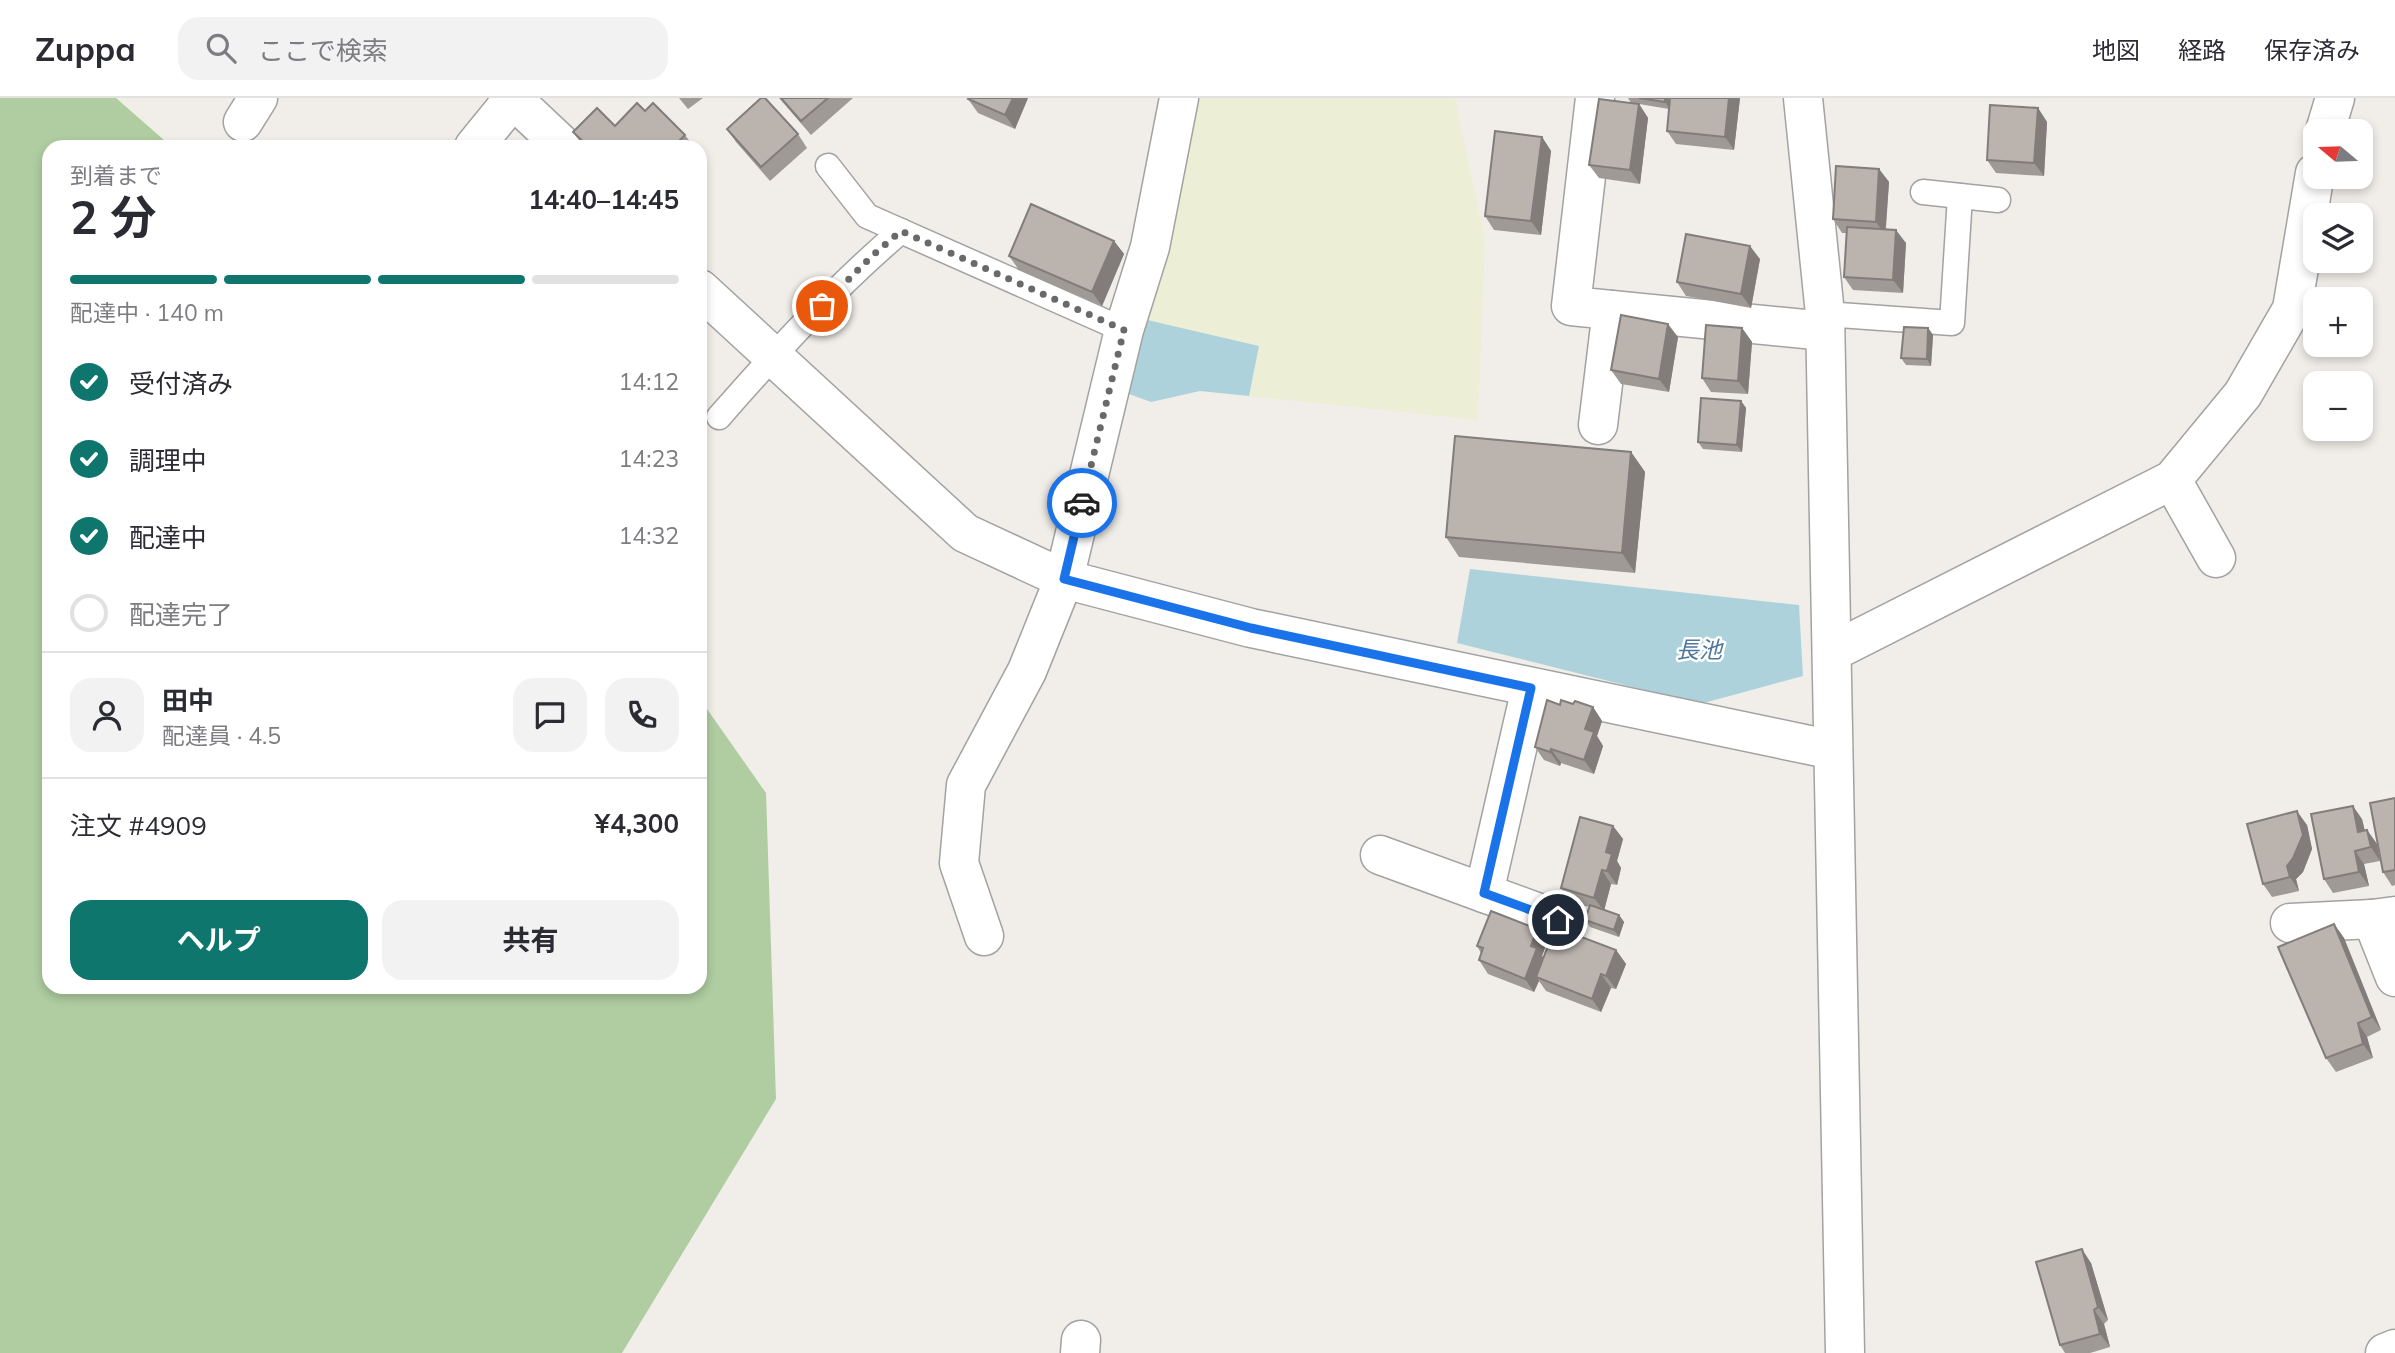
<!DOCTYPE html>
<html lang="ja">
<meta charset="utf-8">
<style>
:root{--surface:#fff;--page:#f2f2f3;--text:#2b2b33;--muted:#7c7c81;--line:#e1e1e2;--accent:#0f766e}
body{margin:0;font-family:Mulish,"Noto Sans JP",sans-serif;background:var(--page);color:var(--text);height:100vh;display:flex;flex-direction:column;font-size:26px;white-space:nowrap}
*{box-sizing:border-box;margin:0}
p{font-size:23px;color:var(--muted)}
.icon{flex:none;width:38px;height:38px;fill:none;stroke:currentColor;stroke-width:2;stroke-linecap:round;stroke-linejoin:round}
.map{position:relative;flex:1;overflow:hidden}
.details{position:absolute;left:42px;top:42px;width:665px;height:854px;display:flex;flex-direction:column;background:var(--surface);border-radius:21px;box-shadow:0 4px 10px #0003}
.details>*{flex:none}
.needle{width:46px;rotate:289deg}
.tools{position:absolute;left:2303px;top:21px;display:grid;gap:14px}
.tools a{display:grid;place-items:center;width:70px;height:70px;border-radius:14px;background:var(--surface);box-shadow:0 4px 10px #0003;font-size:35px}
.pin{position:absolute;display:grid;place-items:center;width:60px;height:60px;color:#fff;margin:-30px;border:4px solid #fff;border-radius:50%;box-shadow:0 2px 7px #0007}
.courier{position:absolute;display:grid;place-items:center;width:70px;height:70px;margin:-35px;border:5px solid #1a73e8;border-radius:50%;background:#fff;color:#222;box-shadow:0 2px 9px #0007}
.head em{font-style:normal;font-weight:700}
.head div{display:flex;flex-direction:column-reverse}
.head{display:flex;align-items:center;justify-content:space-between;height:119px;padding:0 28px}
h1{font-size:46px;font-weight:700;line-height:52px}
.bar{display:grid;grid-template-columns:repeat(4,1fr);gap:10px 7px;align-content:center;height:84px;padding:0 28px}
.bar i{height:9px;border-radius:5px;background:var(--line)}
.bar .on{background:var(--accent)}
.bar p{grid-column:span 4}
.line{display:flex;align-items:center;gap:18px;padding:0 28px;border-top:2px solid var(--line)}
.line div{flex:1}
.round{display:grid;place-items:center;flex:none;width:74px;height:74px;border-radius:21px;background:var(--page)}
ol{padding:0 28px;list-style:none}
li{display:flex;align-items:center;gap:21px;height:77px}
li p{margin-inline-start:auto}
li .icon{padding:7px;border-radius:50%;background:var(--accent);color:#fff;stroke-width:4}
li:last-child{color:var(--muted)}
li i{width:38px;height:38px;border:4px solid var(--line);border-radius:50%}
.button{display:flex;gap:14px;margin-top:auto;padding:14px 28px}
.button a{flex:1;height:80px;border-radius:21px;background:var(--accent);color:#fff;font-size:28px;font-weight:700;line-height:80px;text-align:center}
.button a+a{background:var(--page);color:var(--text)}
header{display:flex;align-items:center;gap:42px;box-sizing:border-box;height:98px;padding:0 35px;background:var(--surface);border-bottom:2px solid var(--line)}
header strong{font-size:33px}
nav{display:flex;gap:38px;margin-inline-start:auto;font-size:24px}
.search{width:490px;height:63px;background:var(--page);display:flex;align-items:center;gap:18px;box-sizing:border-box;padding:0 24px;border-radius:21px;color:var(--muted);font-size:26px}
.map>svg:first-child{display:block}
.farmland{fill:#edeed6}
.forest{fill:#afcda1}
.water{fill:#add2db}
.lines{fill:none;stroke-linecap:round;stroke-linejoin:round}
.service-casing{stroke:#a2a2a2;stroke-width:27}
.minor-casing{stroke:#a2a2a2;stroke-width:41}
.tertiary-casing{stroke:#a2a2a2;stroke-width:41}
.service{stroke:#fff;stroke-width:24}
.minor{stroke:#fff;stroke-width:38}
.tertiary{stroke:#fff;stroke-width:38}
.wall{fill:#a09a96}
.shaded-wall{fill:#827d7a}
.building{fill:#bab3ae;stroke:#827d7a;stroke-width:2}
.done{stroke:#6a6967;stroke-width:7;stroke-dasharray:0 12.6}
.route{stroke:#1a73e8;stroke-width:9}
.labels{text-anchor:middle;dominant-baseline:central;stroke-width:5;stroke-linejoin:round;paint-order:stroke}
.water-label{font-size:23px;font-style:italic;fill:#4d779c;stroke:#fff}
</style>
<header>
<strong>Zuppa</strong>
<div class="search"><svg class="icon" aria-label="search" viewBox="0 0 24 24"><circle cx="10" cy="10" r="6"/><path d="M15 15l6 6"/></svg>ここで検索</div>
<nav><a>地図</a><a>経路</a><a>保存済み</a></nav>
</header>
<div class="map">
<svg width="2395" height="1255" viewBox="0 0 2395 1255">
<rect width="100%" height="100%" fill="#f1eee9"/>
<polygon class="farmland" points="1189,0 1455,0 1485,141 1478,322 1249,298 1259,248 1143,221"/>
<polygon class="forest" points="0,0 116,0 172,49 49,49 49,889 700,889 700,601 766,695 776,1001 622,1255 0,1255"/>
<g class="water">
<polygon points="1143,221 1259,248 1249,298 1200,293 1151,304 1121,293"/>
<polygon points="1470,471 1799,507 1803,578 1700,606 1457,545"/>
</g>
<g class="lines">
<defs>
<g id="service">
<polyline points="828,68 867,118 1124,232"/>
<polyline points="1923,94 1998,102"/>
<polyline points="1825,216 1952,225 1960,98"/>
<path d="M719,319C776,254 835,189 901,133"/>
</g>
<g id="minor">
<polyline points="512,0 564,49"/>
<polyline points="1595,0 1571,208 1825,233"/>
<polyline points="243,24 258,0"/>
<polyline points="2325,33 2335,0"/>
<polyline points="474,49 513,1"/>
<polyline points="700,191 965,435 1064,481 1251,530 1833,652"/>
<polyline points="1598,327 1612,212"/>
<polyline points="2172,382 2216,460"/>
<polyline points="1832,554 2172,382 2243,296 2292,211 2315,75"/>
<polyline points="1380,757 1558,822"/>
<polyline points="1484,795 1531,590"/>
<polyline points="2372,821 2395,879"/>
<polyline points="2290,825 2372,821 2395,818"/>
<polyline points="984,838 959,765 966,687 1027,573 1064,481 1124,232 1150,149 1179,0"/>
<polyline points="1080,1255 1081,1242"/>
</g>
<g id="tertiary">
<polyline points="1803,0 1825,216 1845,1255"/>
<polyline points="2385,1255 2395,1251"/>
</g>
</defs>
<use href="#service" class="service-casing"/>
<use href="#minor" class="minor-casing"/>
<use href="#tertiary" class="tertiary-casing"/>
<use href="#service" class="service"/>
<use href="#minor" class="minor"/>
<use href="#tertiary" class="tertiary"/>
</g>
<g class="wall">
<polygon points="679,0 703,0 688,11"/>
<polygon points="779,0 853,0 811,37"/>
<polygon points="969,0 1028,0 1015,31 978,15 968,1"/>
<polygon points="1628,0 1740,0 1734,52 1676,46 1667,33 1669,11 1639,6 1648,20 1640,86 1599,80 1589,67 1631,5"/>
<polygon points="2038,10 2047,24 2044,78 1996,75 1987,62"/>
<polygon points="645,13 685,37 694,49 584,49 573,34 615,28"/>
<polygon points="727,31 798,36 807,50 770,83 736,44"/>
<polygon points="1542,39 1551,53 1541,137 1494,132 1485,118"/>
<polygon points="1879,71 1889,84 1886,131 1906,145 1903,195 1853,192 1844,179 1847,135 1842,135 1833,121"/>
<polygon points="1114,143 1124,156 1102,208 1019,172 1009,158"/>
<polygon points="1760,161 1751,210 1686,198 1677,184"/>
<polygon points="1742,230 1752,244 1748,296 1711,294 1702,280"/>
<polygon points="1928,230 1933,237 1931,268 1906,267 1901,260"/>
<polygon points="1678,239 1669,294 1621,286 1611,272"/>
<polygon points="1741,303 1746,310 1742,354 1703,351 1698,344"/>
<polygon points="1631,354 1645,374 1635,475 1459,459 1446,439"/>
<polygon points="1573,606 1593,609 1602,623 1597,638 1603,648 1594,676 1561,665 1560,668 1544,662 1535,649 1560,607"/>
<polygon points="2395,700 2395,787 2392,788 2383,774"/>
<polygon points="2362,721 2365,733 2367,732 2377,746 2380,763 2364,766 2369,788 2333,795 2324,781"/>
<polygon points="2307,727 2312,751 2303,774 2296,781 2299,793 2272,799 2263,786"/>
<polygon points="1613,728 1623,741 1617,763 1621,770 1617,787 1611,786 1604,812 1619,817 1624,824 1619,839 1590,829 1585,822 1589,809 1570,804 1561,790"/>
<polygon points="2334,826 2344,840 2381,932 2367,939 2373,960 2336,974 2326,960"/>
<polygon points="1537,831 1547,844 1542,858 1544,860 1569,841 1616,852 1626,866 1616,891 1611,890 1601,914 1546,893 1539,883 1534,894 1488,876 1479,862 1481,855 1477,848"/>
<polygon points="2091,1165 2108,1222 2104,1226 2110,1249 2090,1255 2065,1255 2060,1247"/>
</g>
<g class="shaded-wall">
<polygon points="1013,0 1028,0 1015,31 1005,17"/>
<polygon points="1665,0 1671,0 1670,11 1665,4"/>
<polygon points="1729,0 1740,0 1734,52 1725,39"/>
<polygon points="1639,6 1648,20 1640,86 1630,72"/>
<polygon points="2038,10 2047,24 2044,78 2034,65"/>
<polygon points="1542,39 1551,53 1541,137 1531,123"/>
<polygon points="1879,71 1889,84 1885,137 1876,124"/>
<polygon points="1896,132 1906,145 1903,195 1893,182"/>
<polygon points="1114,143 1124,156 1102,208 1092,194"/>
<polygon points="1750,148 1760,161 1751,210 1741,196"/>
<polygon points="1668,226 1678,239 1669,294 1659,281"/>
<polygon points="1742,230 1752,244 1748,296 1738,283"/>
<polygon points="1928,230 1933,237 1931,268 1927,261"/>
<polygon points="1741,303 1746,310 1742,354 1737,347"/>
<polygon points="1631,354 1645,374 1635,475 1622,455"/>
<polygon points="1593,609 1602,623 1597,638 1603,648 1594,676 1584,662 1585,631"/>
<polygon points="1551,651 1561,665 1560,668 1550,654"/>
<polygon points="2353,708 2362,721 2368,748 2358,734"/>
<polygon points="2297,713 2307,727 2312,751 2303,774 2296,781 2299,793 2290,779 2287,768"/>
<polygon points="1613,728 1623,741 1617,763 1621,770 1617,787 1607,773 1606,754"/>
<polygon points="2367,732 2377,746 2380,763 2371,749"/>
<polygon points="2355,753 2364,766 2369,788 2359,774"/>
<polygon points="1602,772 1611,786 1604,813 1594,800"/>
<polygon points="1619,817 1624,824 1619,839 1614,832"/>
<polygon points="2334,826 2344,840 2381,932 2372,919"/>
<polygon points="1537,831 1547,844 1542,858 1547,864 1536,879 1539,883 1534,894 1525,881 1531,848"/>
<polygon points="1616,852 1626,866 1616,891 1606,878"/>
<polygon points="1601,876 1611,890 1601,914 1592,901"/>
<polygon points="2358,925 2367,939 2373,960 2363,946"/>
<polygon points="2082,1151 2091,1165 2108,1222 2098,1209"/>
<polygon points="2094,1212 2104,1226 2110,1249 2100,1236"/>
</g>
<g class="building">
<polygon points="761,0 765,0 798,36 761,69 727,31"/>
<polygon points="781,0 828,0 801,23"/>
<polygon points="969,0 1013,0 1005,17 968,1"/>
<polygon points="1639,0 1665,0 1665,4"/>
<polygon points="1670,0 1729,0 1725,39 1667,33"/>
<polygon points="1599,1 1639,6 1630,72 1589,67"/>
<polygon points="637,5 645,13 653,5 685,37 673,49 589,49 573,34 597,10 615,28"/>
<polygon points="1990,7 2038,10 2034,65 1987,62"/>
<polygon points="1495,33 1542,39 1531,123 1485,118"/>
<polygon points="1836,68 1879,71 1876,124 1833,121"/>
<polygon points="1031,106 1114,143 1092,194 1009,158"/>
<polygon points="1847,129 1896,132 1893,182 1844,179"/>
<polygon points="1686,136 1750,148 1741,196 1677,184"/>
<polygon points="1621,217 1668,226 1659,281 1611,272"/>
<polygon points="1706,227 1742,230 1738,283 1702,280"/>
<polygon points="1904,229 1928,230 1927,261 1901,260"/>
<polygon points="1701,300 1741,303 1737,347 1698,344"/>
<polygon points="1455,338 1631,354 1622,455 1446,439"/>
<polygon points="1547,602 1560,607 1561,602 1573,606 1575,603 1593,609 1585,631 1594,634 1584,662 1551,651 1550,654 1535,649"/>
<polygon points="2395,700 2395,772 2383,774 2370,705"/>
<polygon points="2353,708 2358,734 2367,732 2371,749 2355,753 2359,774 2324,781 2311,716"/>
<polygon points="2297,713 2303,737 2293,760 2287,768 2290,779 2263,786 2247,726"/>
<polygon points="1580,719 1613,728 1606,754 1612,756 1607,773 1602,772 1594,800 1561,790"/>
<polygon points="1590,807 1619,817 1614,832 1585,822"/>
<polygon points="1491,813 1537,831 1531,848 1537,850 1525,881 1479,862 1483,850 1477,848"/>
<polygon points="2334,826 2372,919 2358,925 2363,946 2326,960 2278,849"/>
<polygon points="1553,835 1569,841 1571,835 1616,852 1606,878 1601,876 1592,901 1536,879"/>
<polygon points="2082,1151 2098,1209 2094,1212 2100,1236 2060,1247 2036,1164"/>
</g>
<g class="lines">
<polyline class="done" points="822,208 872,158 901,133 1124,232 1082,405"/>
<polyline class="route" points="1082,405 1064,481 1251,530 1531,590 1484,795 1558,822"/>
</g>
<g class="labels">
<g class="water-label">
<text x="1699" y="551">長池</text>
</g>
</g>
</svg>
<div class="tools">
<a><svg class="needle" viewBox="-14 -14 28 28"><path d="M0-13l5 13h-10z" fill="#e53935"/><path d="M0 13l5-13h-10z" fill="#7c7c81"/></svg></a>
<a><svg class="icon" aria-label="layers" viewBox="0 0 24 24"><path d="M12 4l9 5-9 5-9-5zM3 14l9 5 9-5"/></svg></a>
<a>+</a>
<a>−</a>
</div>
<div class="pin" style="left:822px;top:208px;background:#ea580c"><svg class="icon" aria-label="bag" viewBox="0 0 24 24"><path d="M5 8h14l-1 12H6zM9 8a3 3 0 0 1 6 0"/></svg></div>
<div class="pin" style="left:1558px;top:822px;background:#1f2937"><svg class="icon" aria-label="home" viewBox="0 0 24 24"><path d="M3 11l9-7 9 7M6 9v11h12V9"/></svg></div>
<div class="courier" style="left:1082px;top:405px"><svg class="icon" aria-label="car" viewBox="0 0 24 24"><path d="M5 17H2v-5l4-1 3-4h7l3 4 3 1v5h-3M9 17h6M6 11h13"/><circle cx="7" cy="17" r="2"/><circle cx="17" cy="17" r="2"/></svg></div>
<section class="details">
<div class="head"><div><h1>2 分</h1><p>到着まで</p></div><em>14:40–14:45</em></div>
<div class="bar"><i class="on"></i><i class="on"></i><i class="on"></i><i></i><p>配達中 · 140 m</p></div>
<ol>
<li><svg class="icon" aria-label="check" viewBox="0 0 24 24"><path d="M5 12l5 5 9-10"/></svg>受付済み<p>14:12</p></li>
<li><svg class="icon" aria-label="check" viewBox="0 0 24 24"><path d="M5 12l5 5 9-10"/></svg>調理中<p>14:23</p></li>
<li><svg class="icon" aria-label="check" viewBox="0 0 24 24"><path d="M5 12l5 5 9-10"/></svg>配達中<p>14:32</p></li>
<li><i></i>配達完了</li>
</ol>
<div class="line" style="height:126px"><a class="round"><svg class="icon" aria-label="person" viewBox="0 0 24 24"><circle cx="12" cy="8" r="4"/><path d="M4 21q1-7 8-7t8 7"/></svg></a><div><b>田中</b><p>配達員 · 4.5</p></div><a class="round"><svg class="icon" aria-label="chat" viewBox="0 0 24 24"><path d="M4 5h16v11H9l-5 4z"/></svg></a><a class="round"><svg class="icon" aria-label="phone" viewBox="0 0 24 24"><path d="M5 4h4l2 5-3 2q2 4 5 5l2-3 5 2v4C11 20 4 13 5 4z"/></svg></a></div>
<div class="line" style="height:91px"><div>注文 #4909</div><b>¥4,300</b></div>
<div class="button"><a>ヘルプ</a><a>共有</a></div>
</section>
</div>
